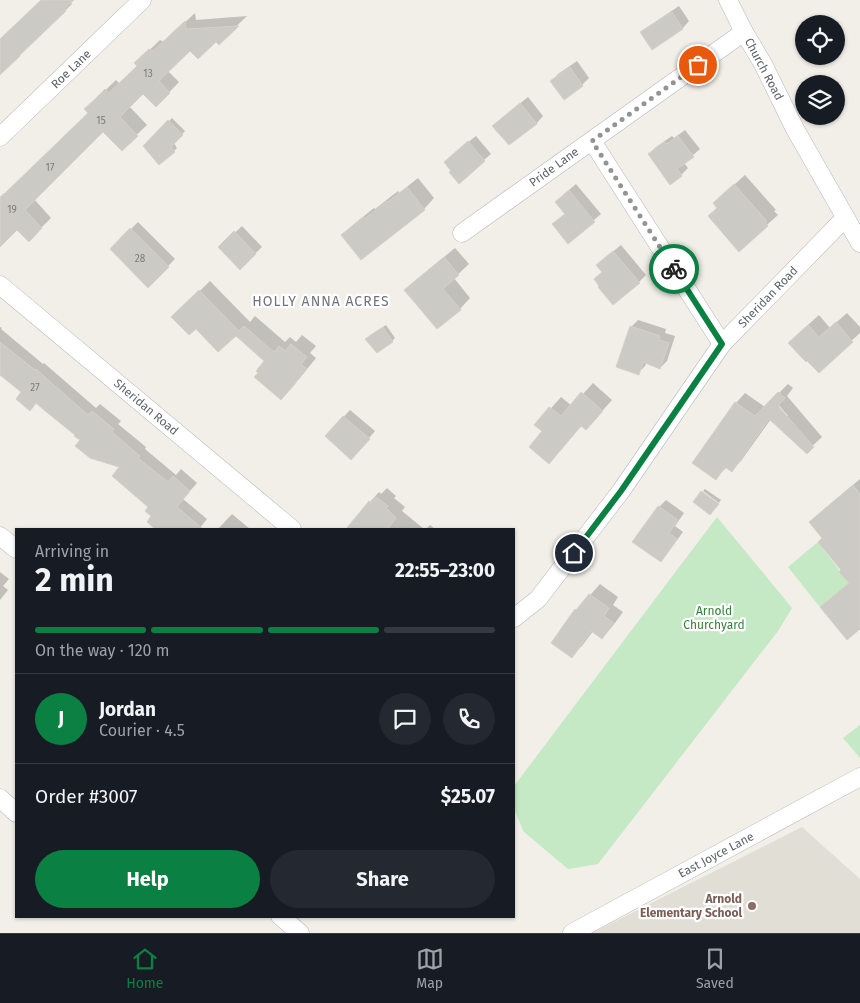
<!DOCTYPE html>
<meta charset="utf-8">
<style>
:root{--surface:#171b24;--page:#242831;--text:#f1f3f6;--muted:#9ea1a6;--line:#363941;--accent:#0b8043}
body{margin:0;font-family:"Fira Sans",sans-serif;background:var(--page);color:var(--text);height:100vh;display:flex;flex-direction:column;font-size:19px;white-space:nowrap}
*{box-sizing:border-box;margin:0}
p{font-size:16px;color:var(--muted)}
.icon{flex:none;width:28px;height:28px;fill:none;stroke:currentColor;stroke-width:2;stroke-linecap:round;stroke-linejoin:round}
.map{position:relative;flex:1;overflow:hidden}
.side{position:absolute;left:15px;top:528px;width:500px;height:390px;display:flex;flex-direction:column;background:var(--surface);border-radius:0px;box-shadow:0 1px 4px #0004}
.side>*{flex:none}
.buttons{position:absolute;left:795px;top:15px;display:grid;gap:10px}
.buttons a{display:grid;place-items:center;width:50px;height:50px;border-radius:50%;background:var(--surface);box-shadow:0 1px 4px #0004;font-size:25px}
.pin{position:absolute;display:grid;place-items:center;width:42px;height:42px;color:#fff;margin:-21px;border:2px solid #fff;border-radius:50%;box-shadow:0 1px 5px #0007}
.courier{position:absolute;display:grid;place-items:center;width:50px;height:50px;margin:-25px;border:4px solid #0b8043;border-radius:50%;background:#fff;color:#222;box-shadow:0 1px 6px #0007}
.head em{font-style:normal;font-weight:700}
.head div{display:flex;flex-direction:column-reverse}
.head{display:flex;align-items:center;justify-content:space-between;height:85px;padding:0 20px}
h1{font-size:32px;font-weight:700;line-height:38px}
.bar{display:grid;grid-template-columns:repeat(4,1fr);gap:8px 5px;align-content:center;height:60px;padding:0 20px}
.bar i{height:6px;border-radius:4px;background:var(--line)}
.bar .selected{background:var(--accent)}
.bar p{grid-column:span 4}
.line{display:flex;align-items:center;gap:12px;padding:0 20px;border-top:1px solid var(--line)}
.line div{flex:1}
.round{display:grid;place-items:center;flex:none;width:52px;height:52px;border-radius:26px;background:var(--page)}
.cta{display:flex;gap:10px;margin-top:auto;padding:10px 20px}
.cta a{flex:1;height:58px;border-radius:30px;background:var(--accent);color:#fff;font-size:20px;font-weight:700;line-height:58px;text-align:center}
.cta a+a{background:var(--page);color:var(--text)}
.dock{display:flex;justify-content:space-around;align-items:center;height:70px;border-top:1px solid var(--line);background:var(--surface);font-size:14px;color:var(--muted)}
.dock a{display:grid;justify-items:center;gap:2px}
.dock .selected{color:var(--accent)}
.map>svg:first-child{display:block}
.education{fill:#e1ded6}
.green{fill:#c5e8c5}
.shadow{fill:#0003;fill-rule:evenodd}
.building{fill:#cccac5;stroke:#d6d1c6}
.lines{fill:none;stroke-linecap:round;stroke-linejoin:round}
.minor-casing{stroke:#b5b8bc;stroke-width:19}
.minor{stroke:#fff;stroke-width:18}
.done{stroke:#929495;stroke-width:5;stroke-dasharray:0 9}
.route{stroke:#0b8043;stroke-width:6}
.education-dot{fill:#8d6e63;stroke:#fff;stroke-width:2}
.labels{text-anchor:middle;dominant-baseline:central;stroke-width:4.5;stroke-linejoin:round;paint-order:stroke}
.number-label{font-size:10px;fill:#7a7d7f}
.street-label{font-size:12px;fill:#5f6368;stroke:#fff}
.park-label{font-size:12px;fill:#348238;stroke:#fff}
.education-label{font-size:12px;font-weight:bold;fill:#785e54;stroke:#fff;text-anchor:end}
.neighbourhood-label{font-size:14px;letter-spacing:1px;fill:#70757a;stroke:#fff}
</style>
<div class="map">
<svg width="860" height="933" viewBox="0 0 860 933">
<rect width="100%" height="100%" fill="#f1efe8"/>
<polygon class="education" points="802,827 860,879 860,933 592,933"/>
<g class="green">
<polygon points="717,517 792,608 778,631 598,864 568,869 523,831 514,808 514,786"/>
<polygon points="818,542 849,583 820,607 788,567"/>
<polygon points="860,725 860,758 843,738"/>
</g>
<g class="shadow">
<polygon points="43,0 72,0 70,2 72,4 0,72 0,40"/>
<polygon points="679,6 689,21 683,28 652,48 642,33 649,26"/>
<polygon points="195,13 196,20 247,16 219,43 216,40 191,49 168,71 179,82 156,106 143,92 129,106 147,125 122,149 103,130 34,199 51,218 29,240 17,229 0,237 0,197 4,193 5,195 89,112 86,109 116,80 120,84 139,66 136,63 160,40 164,42"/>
<polygon points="577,61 589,78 582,85 564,98 552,81 558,74"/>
<polygon points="528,97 543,116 537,123 509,144 501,119"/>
<polygon points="172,118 185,131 174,143 177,148 174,151 145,146"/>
<polygon points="685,130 700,149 684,163 688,168 681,175 649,154 656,147 672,136 674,138"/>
<polygon points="476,136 491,154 484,160 452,155"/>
<polygon points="745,175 776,210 774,211 778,215 739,250 718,207 725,193"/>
<polygon points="418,178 434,198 424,209 343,235 353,225 374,208 375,209 398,191 399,193"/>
<polygon points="576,184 601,214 568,242 553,224 566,213 563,195"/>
<polygon points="138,222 175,259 148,286 111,249"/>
<polygon points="242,226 262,247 240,268 220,247"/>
<polygon points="621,245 646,275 639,282 603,271 605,258"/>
<polygon points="455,248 469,264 454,278 470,298 460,309 406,290 416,280"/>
<polygon points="210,281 250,322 255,316 285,342 290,337 296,342 302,335 316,346 310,353 316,358 291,389 281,399 259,372 266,361 236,334 196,327 173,317"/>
<polygon points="847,313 860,327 860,333 819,371 800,332 819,315 830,328"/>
<polygon points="638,320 666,329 665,333 675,336 667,361 660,368 647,362 645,366 638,373 618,366 632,326"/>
<polygon points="386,325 395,338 392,341 369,336"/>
<polygon points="0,327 2,328 1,329 43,364 44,363 96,408 100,404 121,421 118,424 146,447 145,449 176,475 181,469 197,483 183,499 207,519 199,529 153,516 150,507 121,466 81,440 76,435 0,373"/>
<polygon points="593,383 612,400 596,418 582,425 559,452 543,431 536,425 561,397 572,406"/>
<path d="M788,384L793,388L787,396L822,437L806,452L771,419L741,461L732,470L727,467L716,478L736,403L745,393L765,407ZM775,401L788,416H785L773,403Z"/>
<polygon points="350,410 375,431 358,451 326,436"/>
<polygon points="860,479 860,628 822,608 850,582 824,538 811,522 824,509"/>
<polygon points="387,488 396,496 394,498 405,507 402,511 424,529 350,529 348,528 370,502 379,492 381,494"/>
<polygon points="705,489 721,500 719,503 703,491"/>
<polygon points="666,500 684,513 675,526 683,532 667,554 660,561 634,542 659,507"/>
<polygon points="232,514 250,529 218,529"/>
<polygon points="430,525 435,529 426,529"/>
<polygon points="0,572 9,579 3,586 8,590 0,600"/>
<polygon points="600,584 618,597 613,605 623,612 612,627 602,638 593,631 582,646 571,656 584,602"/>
</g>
<g class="building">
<polygon points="41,0 74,0 64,9 66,11 20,55 20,56 0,75 0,39"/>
<polygon points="672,12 683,29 652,50 640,32"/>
<polygon points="185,21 186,29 239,26 219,45 216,42 198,59 190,51 159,81 170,93 156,107 143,94 120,117 138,136 122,151 103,132 25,210 42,228 29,242 17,230 0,247 0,198 88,113 84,109 93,101 105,89 109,93 137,66 134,63 149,49 153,51"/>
<polygon points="570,67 583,86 564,100 550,81"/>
<polygon points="520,103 537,124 509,145 492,126"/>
<polygon points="168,120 183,135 171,147 175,152 159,165 143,146"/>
<polygon points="678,136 694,157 677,169 682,176 670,185 648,154 664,142 667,144"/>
<polygon points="468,141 485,161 459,184 449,172 451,171 444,162"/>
<polygon points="734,184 767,221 765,222 768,226 739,252 708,216 717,208 713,203"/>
<polygon points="407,187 425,210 361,260 341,235 363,217 364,219 387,201 388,202"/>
<polygon points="569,190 595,222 568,244 552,224 565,214 555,202"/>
<polygon points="130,228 169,267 148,288 110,249"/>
<polygon points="234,231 256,254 240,270 218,247"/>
<polygon points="613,251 640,283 613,305 598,287 599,286 594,279 602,272 596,265"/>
<polygon points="444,257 459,275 443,289 461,310 437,329 404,290"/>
<polygon points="199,290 239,331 244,326 274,352 279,346 285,351 291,344 307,357 301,364 307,369 281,400 254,377 258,373 256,371 264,361 236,336 218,352 196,329 189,335 171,317"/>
<polygon points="836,322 853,342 819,373 807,361 806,362 788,343 808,325 819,337"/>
<polygon points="630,326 660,336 659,340 669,343 660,369 643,362 639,375 616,367"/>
<polygon points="383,327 393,342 377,353 365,339"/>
<polygon points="0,342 35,370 36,369 88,415 92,411 114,429 112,432 140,456 138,458 168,482 173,476 190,491 177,507 203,529 155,529 147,522 151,516 145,511 148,507 112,476 119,467 90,458 75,446 80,440 74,436 75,435 44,410 36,403 30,411 16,399 21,392 0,375"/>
<polygon points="581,392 603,411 586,430 581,426 549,464 529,447 542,431 534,425 549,407 561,416"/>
<polygon points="778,392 785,398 778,406 814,447 807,454 769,419 732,472 725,467 716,480 692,463 735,402 755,416"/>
<polygon points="343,416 370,439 351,460 325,436"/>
<polygon points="853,485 860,494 860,629 847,640 820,607 849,583 839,572 841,570 818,542 822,538 809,522"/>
<polygon points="701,491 719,504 710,515 693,502"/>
<polygon points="376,497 388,506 386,508 396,518 388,529 346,529 369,501 371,503"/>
<polygon points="658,506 678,520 669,533 677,539 661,562 632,542"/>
<polygon points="589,594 609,608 604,616 614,623 602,639 591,631 572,658 551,643 575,609 576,610"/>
</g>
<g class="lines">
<defs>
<g id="minor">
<polyline points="728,0 744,32 763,64 795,129 860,243"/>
<polyline points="0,137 142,0"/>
<polyline points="592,141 722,344"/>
<polyline points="462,233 744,32"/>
<polyline points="0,285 292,529"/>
<polyline points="0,536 16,549"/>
<polyline points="514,618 538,599 621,491 722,344 845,218"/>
<polyline points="0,798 16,813"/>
<polyline points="280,916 300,933"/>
<polyline points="572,933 860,777"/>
</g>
</defs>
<use href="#minor" class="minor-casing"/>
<use href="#minor" class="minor"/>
</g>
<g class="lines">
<polyline class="done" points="674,269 592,141 698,65"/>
<polyline class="route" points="574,553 621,491 722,344 674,269"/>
</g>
<circle class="education-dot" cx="752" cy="906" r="5"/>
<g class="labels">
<g class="number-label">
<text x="148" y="74">13</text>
<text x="101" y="121">15</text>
<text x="50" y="168">17</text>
<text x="12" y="210">19</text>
<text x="140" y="259">28</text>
<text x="35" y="388">27</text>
</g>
<g class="street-label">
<text transform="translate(71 69) rotate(-44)">Roe Lane</text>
<text transform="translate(764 69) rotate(62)">Church Road</text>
<text transform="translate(554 167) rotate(-36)">Pride Lane</text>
<text transform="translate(768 297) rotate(-46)">Sheridan Road</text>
<text transform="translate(146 407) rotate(40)">Sheridan Road</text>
<text transform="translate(716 855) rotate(-28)">East Joyce Lane</text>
</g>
<g class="park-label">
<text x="714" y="611">Arnold<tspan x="714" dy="14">Churchyard</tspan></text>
</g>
<g class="education-label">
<text x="742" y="899">Arnold<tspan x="742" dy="14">Elementary School</tspan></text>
</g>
<g class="neighbourhood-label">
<text x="321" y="301">HOLLY ANNA ACRES</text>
</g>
</g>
</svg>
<div class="buttons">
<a><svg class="icon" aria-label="locate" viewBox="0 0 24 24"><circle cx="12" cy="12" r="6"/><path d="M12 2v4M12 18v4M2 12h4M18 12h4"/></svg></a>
<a><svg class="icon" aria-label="layers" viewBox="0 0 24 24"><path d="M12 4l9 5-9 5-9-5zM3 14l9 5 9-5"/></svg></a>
</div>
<div class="pin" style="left:698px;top:65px;background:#ea580c"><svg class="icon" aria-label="bag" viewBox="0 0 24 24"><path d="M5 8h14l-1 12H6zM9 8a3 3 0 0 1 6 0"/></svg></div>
<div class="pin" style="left:574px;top:553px;background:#1f2937"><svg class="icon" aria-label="home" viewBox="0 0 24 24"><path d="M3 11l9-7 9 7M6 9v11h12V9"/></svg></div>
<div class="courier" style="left:674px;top:269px"><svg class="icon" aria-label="bike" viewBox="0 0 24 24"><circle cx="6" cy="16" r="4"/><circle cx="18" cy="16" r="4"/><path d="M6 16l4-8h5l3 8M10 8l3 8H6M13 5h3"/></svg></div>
<section class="side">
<div class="head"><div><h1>2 min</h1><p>Arriving in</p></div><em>22:55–23:00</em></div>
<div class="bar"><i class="selected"></i><i class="selected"></i><i class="selected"></i><i></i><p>On the way · 120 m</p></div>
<div class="line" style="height:90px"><b class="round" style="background:var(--accent);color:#fff">J</b><div><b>Jordan</b><p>Courier · 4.5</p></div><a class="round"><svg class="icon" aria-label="chat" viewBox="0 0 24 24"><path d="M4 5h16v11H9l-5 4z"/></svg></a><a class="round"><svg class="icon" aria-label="phone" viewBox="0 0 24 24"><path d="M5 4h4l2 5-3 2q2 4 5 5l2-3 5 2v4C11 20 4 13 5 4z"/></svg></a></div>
<div class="line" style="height:65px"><div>Order #3007</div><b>$25.07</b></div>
<div class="cta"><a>Help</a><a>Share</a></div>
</section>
</div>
<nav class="dock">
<a class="selected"><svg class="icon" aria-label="home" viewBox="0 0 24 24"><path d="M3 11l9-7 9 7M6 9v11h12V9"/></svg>Home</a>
<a><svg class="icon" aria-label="map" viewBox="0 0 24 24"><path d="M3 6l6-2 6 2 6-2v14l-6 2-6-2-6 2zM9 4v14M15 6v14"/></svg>Map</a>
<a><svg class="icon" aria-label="saved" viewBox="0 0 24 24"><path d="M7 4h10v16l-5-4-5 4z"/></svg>Saved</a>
</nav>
